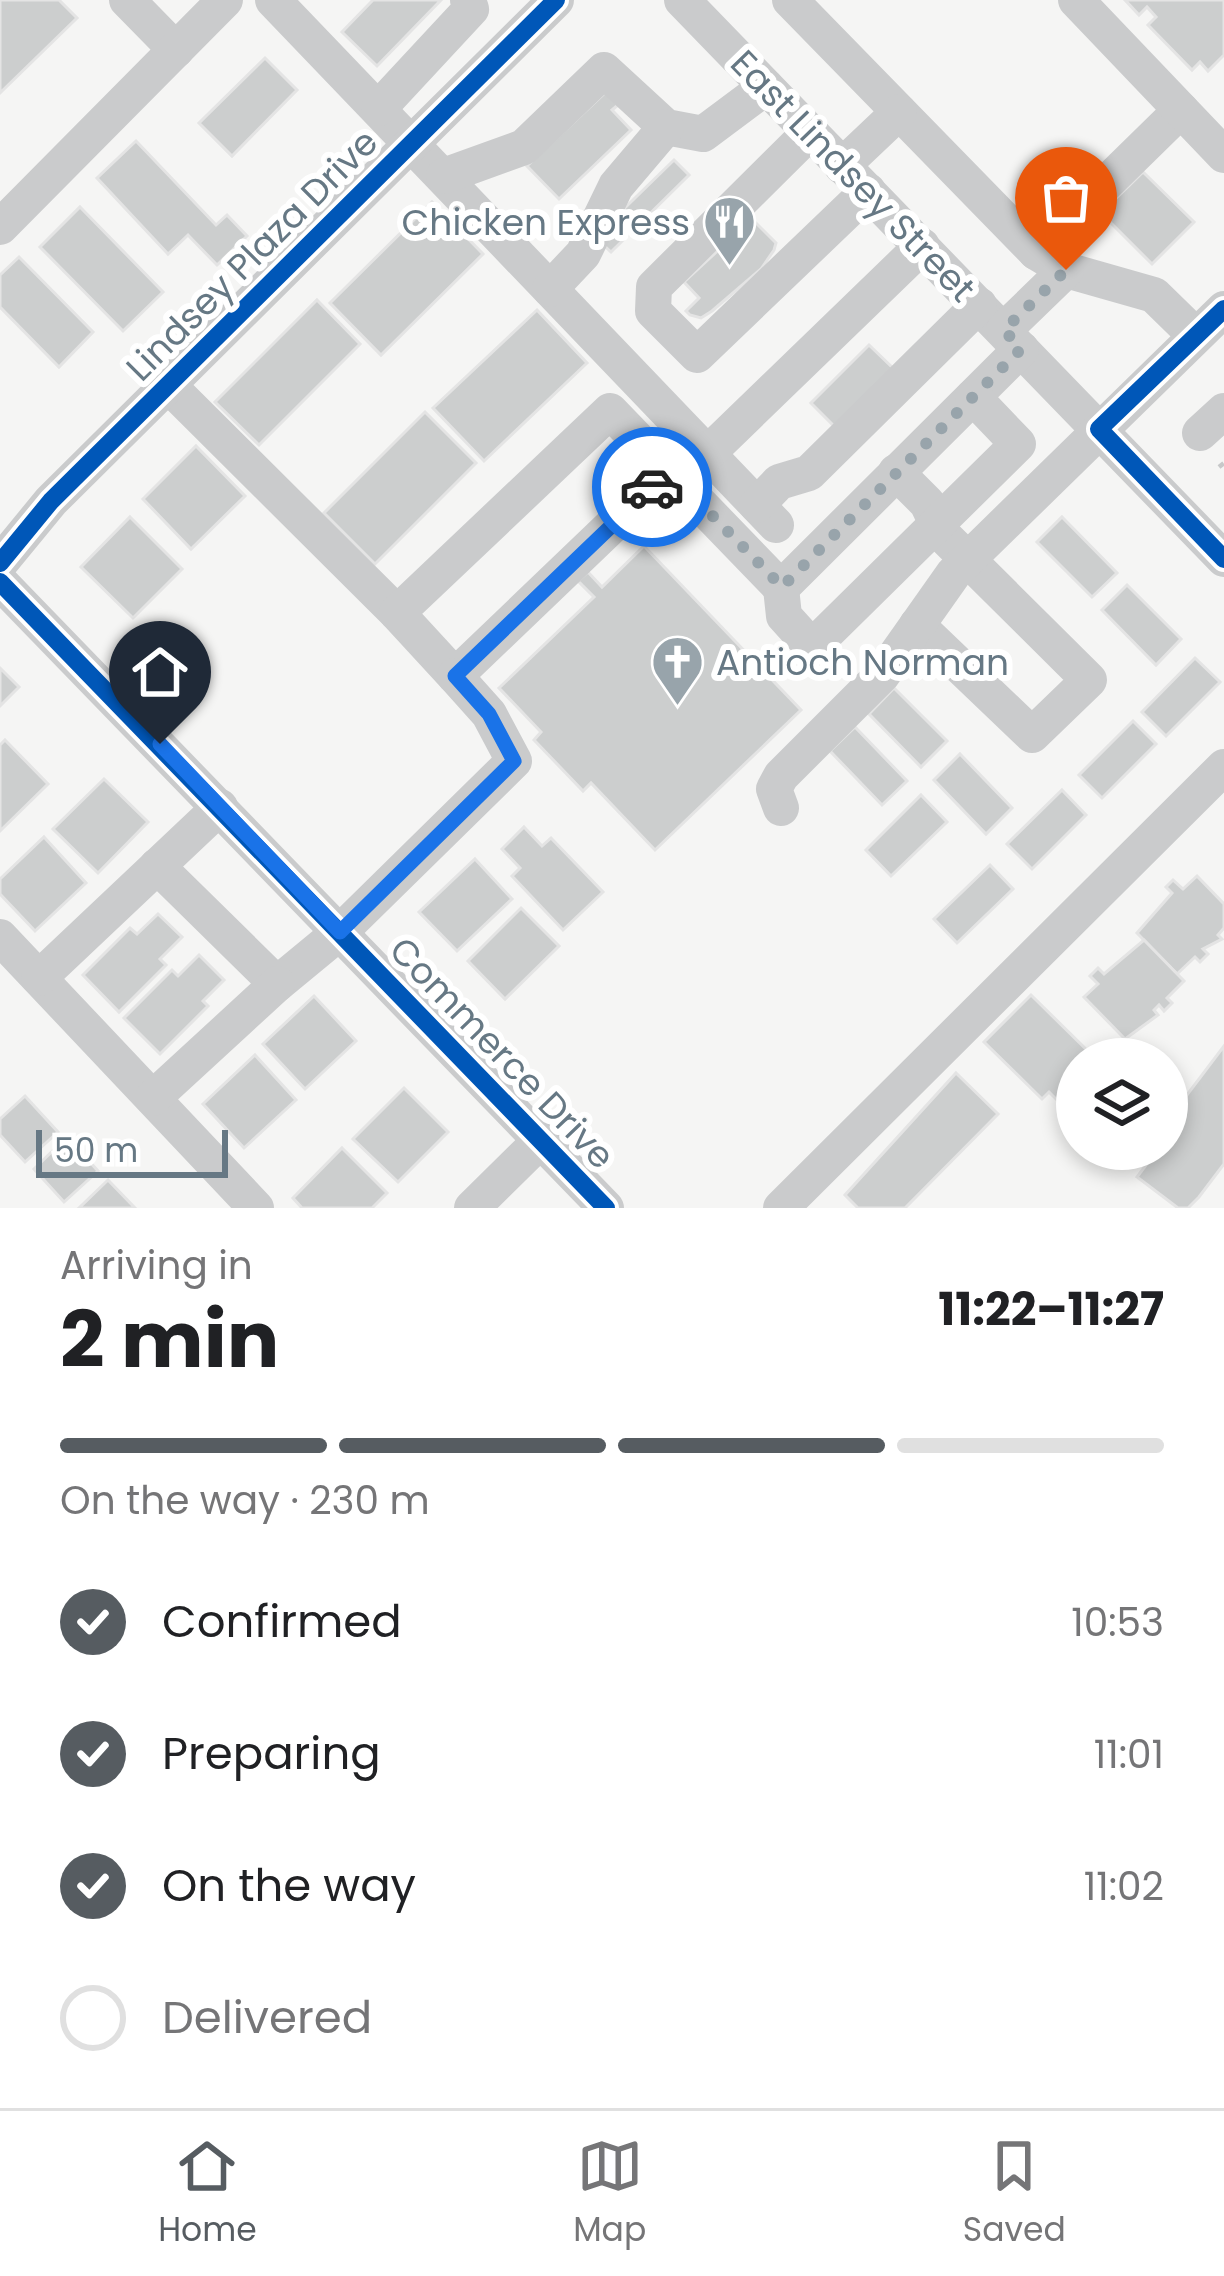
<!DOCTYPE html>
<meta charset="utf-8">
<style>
:root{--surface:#fff;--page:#f2f2f2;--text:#202124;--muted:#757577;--line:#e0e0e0;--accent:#565c61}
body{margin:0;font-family:Poppins,sans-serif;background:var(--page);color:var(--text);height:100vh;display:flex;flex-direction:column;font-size:45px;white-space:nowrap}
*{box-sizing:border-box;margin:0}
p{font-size:39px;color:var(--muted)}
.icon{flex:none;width:66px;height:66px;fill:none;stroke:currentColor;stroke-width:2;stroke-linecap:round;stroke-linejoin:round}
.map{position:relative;height:1208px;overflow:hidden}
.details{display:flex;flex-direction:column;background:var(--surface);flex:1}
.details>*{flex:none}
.controls{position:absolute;left:1056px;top:1038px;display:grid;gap:24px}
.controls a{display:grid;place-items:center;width:132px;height:132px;border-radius:50%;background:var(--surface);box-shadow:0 6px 18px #0003;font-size:60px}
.scale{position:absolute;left:36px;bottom:30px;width:192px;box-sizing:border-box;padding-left:12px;border:6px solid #667884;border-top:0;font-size:33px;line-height:42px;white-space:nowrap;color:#667884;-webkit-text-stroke:9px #fff;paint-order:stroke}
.pin{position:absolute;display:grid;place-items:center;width:102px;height:102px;color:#fff;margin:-123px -51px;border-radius:50% 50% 50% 0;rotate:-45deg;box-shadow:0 0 12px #0007}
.pin .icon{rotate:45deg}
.courier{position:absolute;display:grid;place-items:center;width:120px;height:120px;margin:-60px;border:9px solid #1a73e8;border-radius:50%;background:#fff;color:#222;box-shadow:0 3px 15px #0007}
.head em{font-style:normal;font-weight:700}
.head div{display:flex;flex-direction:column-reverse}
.head{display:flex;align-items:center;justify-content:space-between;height:204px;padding:0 60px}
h1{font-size:78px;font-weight:700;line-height:90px}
.bar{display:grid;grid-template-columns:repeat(4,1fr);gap:18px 12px;align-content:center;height:144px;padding:0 60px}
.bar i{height:15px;border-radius:9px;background:var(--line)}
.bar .selected{background:var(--accent)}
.bar p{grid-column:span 4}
ol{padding:0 60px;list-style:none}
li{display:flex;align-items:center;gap:36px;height:132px}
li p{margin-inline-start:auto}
li .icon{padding:12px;border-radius:50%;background:var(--accent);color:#fff;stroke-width:4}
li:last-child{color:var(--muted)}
li i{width:66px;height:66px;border:6px solid var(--line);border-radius:50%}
.menu{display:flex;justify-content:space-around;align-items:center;height:168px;border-top:3px solid var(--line);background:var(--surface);font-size:33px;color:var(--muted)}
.menu a{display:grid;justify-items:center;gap:6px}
.menu .selected{color:var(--accent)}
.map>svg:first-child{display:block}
.building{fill:#cccece;stroke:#e4e4e4;stroke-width:3}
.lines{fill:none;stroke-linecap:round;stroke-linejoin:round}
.path{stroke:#c7c8c9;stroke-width:4.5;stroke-dasharray:6 6;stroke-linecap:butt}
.minor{stroke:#cacbcc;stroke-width:36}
.cycleway-casing{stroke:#fff;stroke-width:26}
.cycleway{stroke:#0057b8;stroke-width:18}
.done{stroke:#98a4ab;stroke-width:12;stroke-dasharray:0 21.6}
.route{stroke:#1a73e8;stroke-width:15}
.labels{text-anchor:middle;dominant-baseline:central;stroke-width:12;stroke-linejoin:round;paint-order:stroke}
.street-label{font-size:36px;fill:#667884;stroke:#fff}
.poi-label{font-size:36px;fill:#667884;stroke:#fff;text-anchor:end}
</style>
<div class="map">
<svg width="1224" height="1208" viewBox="0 0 1224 1208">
<rect width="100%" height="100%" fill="#f5f5f4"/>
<g class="building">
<polygon points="0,0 59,0 77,18 0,93"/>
<polygon points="373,0 441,0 377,66 342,32"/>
<polygon points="1125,0 1224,0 1224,55 1208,71 1200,62 1192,70 1148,25 1156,17 1147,7 1139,15"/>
<polygon points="265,58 297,90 232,156 199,123"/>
<polygon points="606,92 618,105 612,110 631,130 559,199 527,166"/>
<polygon points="136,141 216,225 227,215 247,236 217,265 188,235 168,254 97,178"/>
<polygon points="674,160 689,175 611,252 595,237"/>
<polygon points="1143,172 1194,222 1152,264 1101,213"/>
<polygon points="432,202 483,254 381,355 330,303"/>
<polygon points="80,207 163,292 123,331 40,247"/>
<polygon points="752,219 776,243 774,250 761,269 712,311 701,318 690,315 686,311 699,298 684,282"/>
<polygon points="19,257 93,332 59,367 0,307 0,275"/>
<polygon points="317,300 360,344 259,445 215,402"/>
<polygon points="537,310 587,363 484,461 433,408"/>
<polygon points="869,345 896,371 838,430 811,403"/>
<polygon points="425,412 476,463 375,564 324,513"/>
<polygon points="196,446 245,496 191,549 143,499"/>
<polygon points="130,517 182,569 133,618 81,567"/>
<polygon points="1062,517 1117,573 1092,597 1037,542"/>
<polygon points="644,546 801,710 655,850 591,783 583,791 534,740 541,732 499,688 594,597 578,581 588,572 602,587"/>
<polygon points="1127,585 1181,639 1156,665 1102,610"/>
<polygon points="1195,658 1220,682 1166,736 1142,712"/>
<polygon points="0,668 19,687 0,706"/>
<polygon points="894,688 947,741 921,767 869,714"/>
<polygon points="1133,721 1156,744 1102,798 1079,775"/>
<polygon points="855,727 907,781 882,805 830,751"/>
<polygon points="5,740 48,784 0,831 0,745"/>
<polygon points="960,754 1012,808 986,834 934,780"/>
<polygon points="104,779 148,822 98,873 53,829"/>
<polygon points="1062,790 1086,815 1032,869 1007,844"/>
<polygon points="921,795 947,822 891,876 866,850"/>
<polygon points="524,827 542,846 551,838 603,892 563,930 512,876 520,868 502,849"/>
<polygon points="44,837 86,883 35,931 0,894 0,879"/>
<polygon points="475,859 512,899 457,951 419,912"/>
<polygon points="990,865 1013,889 957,943 934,919"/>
<polygon points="1197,876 1224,904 1224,928 1218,935 1222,939 1203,949 1208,954 1200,962 1195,957 1177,974 1137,933 1172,893 1166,887 1173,880 1183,889"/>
<polygon points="521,908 559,946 505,999 468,961"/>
<polygon points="158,914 182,937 160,959 166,965 119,1012 83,975 130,928 137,934"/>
<polygon points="1144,940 1184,981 1167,998 1172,1003 1164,1011 1159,1005 1154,1010 1158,1015 1125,1039 1084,997 1098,984 1090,976 1098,968 1104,974"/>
<polygon points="199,955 224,980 203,1001 208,1006 160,1054 124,1018 172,970 178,976"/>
<polygon points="1031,995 1096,1059 1077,1059 1077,1131 1065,1119 1070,1113 1049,1092 1042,1099 984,1042"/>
<polygon points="314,996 356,1041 305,1089 263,1044"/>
<polygon points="1224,1046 1224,1164 1199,1197 1188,1208 1178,1208 1137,1177 1158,1149 1167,1149 1167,1137 1184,1114 1177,1108"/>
<polygon points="255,1055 296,1100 244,1148 203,1104"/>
<polygon points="956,1073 998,1114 905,1208 858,1208 845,1195"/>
<polygon points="404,1088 448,1132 398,1182 353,1139"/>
<polygon points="25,1096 58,1132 25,1162 0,1135 0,1119"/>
<polygon points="67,1137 98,1171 64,1202 34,1169"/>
<polygon points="342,1148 387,1193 372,1208 302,1208 293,1198"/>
<polygon points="108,1180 135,1208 79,1208"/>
</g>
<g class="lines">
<polyline class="path" points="1219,467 1224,463"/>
<g class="minor">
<polyline points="127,0 176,50"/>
<polyline points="273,0 776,525"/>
<polyline points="682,0 1224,559"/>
<polyline points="790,0 1036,252 1181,110"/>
<polyline points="1076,0 1224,155"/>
<polyline points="379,108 471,9 468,0"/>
<polyline points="810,132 654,287 653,311 697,355 868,191"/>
<polyline points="842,166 899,112"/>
<polyline points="444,176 524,147 604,70 666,127 703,134 766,87"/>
<polyline points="0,227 225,0"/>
<polyline points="1036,252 1066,270 1154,295 1196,336"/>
<polyline points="550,289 583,254 616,186 666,127"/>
<polyline points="1004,330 1066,270"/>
<polyline points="168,385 397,613"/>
<polyline points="1200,433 1224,411"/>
<polyline points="707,454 922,246"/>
<polyline points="669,471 455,676 397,613 610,411 781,588 1021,349"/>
<polyline points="896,472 927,503 942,534 1089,680 1032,735 917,625"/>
<polyline points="757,505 779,482 809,473 979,305"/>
<polyline points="0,563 51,501 556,0"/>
<polyline points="0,582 606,1208"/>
<polyline points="781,588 784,616 812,647 1018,444 973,397"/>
<polyline points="781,808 774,789 781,776 882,675 954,573 1224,309"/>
<polyline points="157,866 277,984 340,932 514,761 489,714 455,676"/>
<polyline points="0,937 256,1208"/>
<polyline points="39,978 220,807"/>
<polyline points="153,1098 277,984"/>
<polyline points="472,1208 540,1141"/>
<polyline points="781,1208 1224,767"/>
</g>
<defs>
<g id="cycleway">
<polyline points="1224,309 1099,429 1224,559"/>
<polyline points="0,563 51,501 556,0"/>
<polyline points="0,582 606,1208"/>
</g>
</defs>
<use href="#cycleway" class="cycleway-casing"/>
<use href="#cycleway" class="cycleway"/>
</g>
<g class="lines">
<polyline class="done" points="652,487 669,471 782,587 1021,349 1004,330 1066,270"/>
<polyline class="route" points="160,744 340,932 514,761 489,714 455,676 652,487"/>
</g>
<defs>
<symbol id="restaurant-pin" viewBox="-11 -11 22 30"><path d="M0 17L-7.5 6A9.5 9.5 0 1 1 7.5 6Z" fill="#98a4ab" stroke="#fff"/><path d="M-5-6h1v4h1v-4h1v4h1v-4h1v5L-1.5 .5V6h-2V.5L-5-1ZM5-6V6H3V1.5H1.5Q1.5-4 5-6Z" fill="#fff"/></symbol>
<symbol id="church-pin" viewBox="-11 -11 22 30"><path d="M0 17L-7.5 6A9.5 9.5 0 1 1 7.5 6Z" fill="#98a4ab" stroke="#fff"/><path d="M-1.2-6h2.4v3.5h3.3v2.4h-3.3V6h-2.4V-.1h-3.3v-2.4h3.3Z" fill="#fff"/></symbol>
</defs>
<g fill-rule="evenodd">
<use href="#restaurant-pin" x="700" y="192" width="59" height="81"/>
<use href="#church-pin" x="648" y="632" width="59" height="81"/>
</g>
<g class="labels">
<g class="street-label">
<text transform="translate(853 176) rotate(46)">East Lindsey Street</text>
<text transform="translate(252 255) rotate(-45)">Lindsey Plaza Drive</text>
<text transform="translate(502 1053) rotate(46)">Commerce Drive</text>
</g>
<g class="poi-label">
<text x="690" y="222">Chicken Express</text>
<text x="716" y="662" text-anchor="start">Antioch Norman</text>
</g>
</g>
</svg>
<div class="controls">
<a><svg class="icon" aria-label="layers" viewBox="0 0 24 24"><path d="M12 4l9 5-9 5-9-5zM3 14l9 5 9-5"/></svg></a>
</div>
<div class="scale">50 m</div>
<div class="pin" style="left:1066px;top:270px;background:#ea580c"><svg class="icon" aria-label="bag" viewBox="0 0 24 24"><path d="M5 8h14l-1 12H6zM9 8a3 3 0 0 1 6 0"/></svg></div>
<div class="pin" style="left:160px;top:744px;background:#1f2937"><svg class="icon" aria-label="home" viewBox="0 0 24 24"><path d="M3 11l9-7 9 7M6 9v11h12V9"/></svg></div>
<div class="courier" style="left:652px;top:487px"><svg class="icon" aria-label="car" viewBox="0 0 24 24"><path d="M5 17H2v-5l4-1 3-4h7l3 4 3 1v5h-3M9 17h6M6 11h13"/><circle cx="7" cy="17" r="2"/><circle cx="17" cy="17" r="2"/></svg></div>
</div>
<section class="details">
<div class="head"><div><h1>2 min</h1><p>Arriving in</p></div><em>11:22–11:27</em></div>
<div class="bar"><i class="selected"></i><i class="selected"></i><i class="selected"></i><i></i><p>On the way · 230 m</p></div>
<ol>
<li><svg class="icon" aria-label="check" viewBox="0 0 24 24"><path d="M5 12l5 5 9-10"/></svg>Confirmed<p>10:53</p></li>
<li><svg class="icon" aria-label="check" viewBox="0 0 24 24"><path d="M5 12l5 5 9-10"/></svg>Preparing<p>11:01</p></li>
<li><svg class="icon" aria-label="check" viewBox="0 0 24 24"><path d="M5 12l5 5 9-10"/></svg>On the way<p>11:02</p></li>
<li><i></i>Delivered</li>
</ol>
</section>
<nav class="menu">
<a class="selected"><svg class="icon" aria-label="home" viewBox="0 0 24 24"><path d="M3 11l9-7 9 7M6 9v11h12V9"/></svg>Home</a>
<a><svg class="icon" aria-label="map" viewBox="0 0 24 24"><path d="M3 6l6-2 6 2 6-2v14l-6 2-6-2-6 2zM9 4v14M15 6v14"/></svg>Map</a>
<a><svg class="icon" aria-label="saved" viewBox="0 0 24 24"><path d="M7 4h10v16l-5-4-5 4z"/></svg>Saved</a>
</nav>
